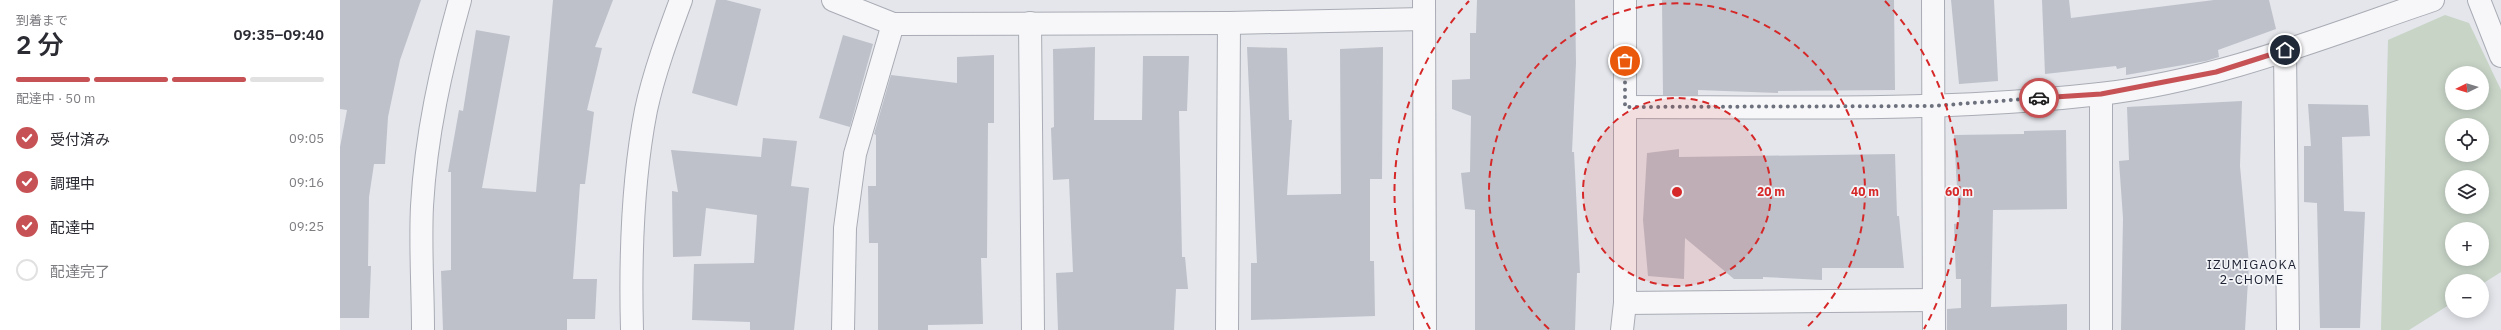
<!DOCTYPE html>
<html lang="ja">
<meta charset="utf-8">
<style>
:root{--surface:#fff;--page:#f2f2f3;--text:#2b2b33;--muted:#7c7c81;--line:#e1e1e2;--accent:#c75255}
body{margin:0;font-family:"IBM Plex Sans","Noto Sans JP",sans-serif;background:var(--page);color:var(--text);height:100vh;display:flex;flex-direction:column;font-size:15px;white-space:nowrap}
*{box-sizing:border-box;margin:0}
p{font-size:13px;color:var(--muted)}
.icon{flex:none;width:22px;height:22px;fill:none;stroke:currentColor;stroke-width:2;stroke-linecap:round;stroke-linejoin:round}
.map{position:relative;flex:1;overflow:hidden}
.sheet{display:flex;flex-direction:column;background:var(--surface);width:340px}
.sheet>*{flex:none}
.needle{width:26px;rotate:265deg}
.controls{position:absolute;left:2105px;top:66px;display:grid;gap:8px}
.controls a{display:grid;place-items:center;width:44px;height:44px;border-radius:50%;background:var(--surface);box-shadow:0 2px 10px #0003;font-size:20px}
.pin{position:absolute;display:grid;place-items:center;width:34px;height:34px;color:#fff;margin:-17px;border:2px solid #fff;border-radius:50%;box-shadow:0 1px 4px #0007}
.courier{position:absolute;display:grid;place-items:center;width:40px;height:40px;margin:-20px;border:3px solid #c75255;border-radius:50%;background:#fff;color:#222;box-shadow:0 1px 5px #0007}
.headline em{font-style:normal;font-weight:600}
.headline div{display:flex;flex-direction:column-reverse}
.headline{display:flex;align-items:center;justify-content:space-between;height:68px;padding:0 16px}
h1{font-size:26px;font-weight:600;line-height:30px}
.bar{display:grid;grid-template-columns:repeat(4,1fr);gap:6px 4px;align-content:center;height:48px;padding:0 16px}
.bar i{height:5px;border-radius:3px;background:var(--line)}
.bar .on{background:var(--accent)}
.bar p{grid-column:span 4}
ol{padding:0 16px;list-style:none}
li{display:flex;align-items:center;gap:12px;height:44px}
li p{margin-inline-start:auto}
li .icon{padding:4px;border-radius:50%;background:var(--accent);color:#fff;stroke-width:4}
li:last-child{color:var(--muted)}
li i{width:22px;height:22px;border:2px solid var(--line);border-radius:50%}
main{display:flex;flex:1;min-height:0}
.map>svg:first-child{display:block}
.green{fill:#c7d4c6;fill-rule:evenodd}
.building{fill:#bec1ca}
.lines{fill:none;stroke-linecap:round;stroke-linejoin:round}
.minor-casing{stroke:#a9acb5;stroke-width:24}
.tertiary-casing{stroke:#a9acb5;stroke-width:24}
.minor{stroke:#f7f7f9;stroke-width:22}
.tertiary{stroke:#f7f7f9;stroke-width:22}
.done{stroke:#6c717d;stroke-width:4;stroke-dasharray:0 7.2}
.route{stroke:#c75255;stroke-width:5}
.ring{fill:none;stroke:#d62828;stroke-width:2;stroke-dasharray:7 5}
.labels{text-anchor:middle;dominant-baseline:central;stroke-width:3.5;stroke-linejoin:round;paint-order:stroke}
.neighbourhood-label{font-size:13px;letter-spacing:1px;fill:#1e2333;stroke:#f4f5f8}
.centre{fill:#d62828;stroke:#f4f5f8;stroke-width:2}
.ring-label{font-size:12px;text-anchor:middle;font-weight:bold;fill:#d62828;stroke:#f4f5f8;stroke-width:3.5;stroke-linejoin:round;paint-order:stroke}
</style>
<main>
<section class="sheet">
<div class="headline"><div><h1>2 分</h1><p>到着まで</p></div><em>09:35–09:40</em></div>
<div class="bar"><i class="on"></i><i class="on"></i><i class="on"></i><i></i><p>配達中 · 50 m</p></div>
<ol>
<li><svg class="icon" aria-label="check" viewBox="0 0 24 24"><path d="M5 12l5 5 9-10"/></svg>受付済み<p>09:05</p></li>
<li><svg class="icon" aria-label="check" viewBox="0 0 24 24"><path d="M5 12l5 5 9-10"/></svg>調理中<p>09:16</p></li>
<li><svg class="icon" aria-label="check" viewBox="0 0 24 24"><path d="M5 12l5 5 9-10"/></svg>配達中<p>09:25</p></li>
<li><i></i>配達完了</li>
</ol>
</section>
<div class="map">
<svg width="2161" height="330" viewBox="0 0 2161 330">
<rect width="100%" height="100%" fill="#e4e6eb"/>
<path class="green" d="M2105,15L2129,23L2161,90V272L2142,284V281H2112V303L2069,330H2041L2048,40ZM2112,73H2142V103H2112ZM2112,125H2142V155H2112ZM2112,177H2142V207H2112ZM2112,229H2142V259H2112Z"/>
<g class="building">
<polygon points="0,0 81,0 60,60 48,117 45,164 34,164 29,197 28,266 31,266 29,318 0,318 0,147 7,110 0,109"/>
<polygon points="213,0 273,0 255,47 262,48 247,110 254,112 245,184 240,184 233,279 257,279 255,319 227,319 227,330 103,330 101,271 111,270 111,172 108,172 119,110 123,111 136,30 170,36 142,188 196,192"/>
<polygon points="376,0 386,0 421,9 397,106 352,93"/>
<polygon points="1137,0 1235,0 1236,63 1232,152 1234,152 1240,273 1237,273 1235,330 1135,330 1135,210 1125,209 1121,173 1130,172 1131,116 1112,109 1112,80 1130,79 1130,33 1136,33"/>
<polygon points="1322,0 1554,0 1555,90 1438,91 1438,93 1358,90 1358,95 1323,95"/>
<polygon points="1611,0 1654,0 1658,81 1619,84"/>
<polygon points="1702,0 1729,0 1731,18 1874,0 1929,0 1936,29 1878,50 1879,57 1866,61 1786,75 1786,67 1777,69 1776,66 1705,74"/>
<polygon points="503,35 533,44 510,127 479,118"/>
<polygon points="755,47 754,120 802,120 803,56 849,56 847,111 839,111 842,257 845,257 848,289 836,289 834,330 718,330 716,273 733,272 729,179 713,180 711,128 714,127 713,49"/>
<polygon points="907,47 947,48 949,120 952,120 947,195 1001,194 1000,49 1043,47 1042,179 1030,179 1030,261 1034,261 1035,316 911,320 911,263 917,263"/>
<polygon points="654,55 654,123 648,123 647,258 641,258 643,324 588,325 588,330 538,330 538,243 529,243 528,186 536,186 536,135 534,134 551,75 617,83 617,57"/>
<polygon points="1902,101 1900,166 1909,264 1905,330 1781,330 1783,218 1779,161 1789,160 1787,107"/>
<polygon points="1968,104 2028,105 2030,136 2002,137 2004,211 2025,212 2020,328 1980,328 1977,203 1964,202 1964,146 1971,146"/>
<polygon points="1726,130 1727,209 1653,210 1651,307 1727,304 1727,330 1607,330 1607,309 1621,308 1621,279 1616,279 1614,224 1619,223 1614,135 1684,134 1684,131"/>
<polygon points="423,138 457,141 451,186 469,188 454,330 410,330 410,322 352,320 354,264 414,263 417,215 366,208 361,256 333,257 332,191 338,192 331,150 421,157"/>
<polygon points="1339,149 1339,157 1555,154 1557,216 1559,216 1564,268 1482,268 1482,280 1423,277 1423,279 1394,279 1345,238 1344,279 1308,276 1303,220 1307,153"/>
</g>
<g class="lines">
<defs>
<g id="minor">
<polyline points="493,0 553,24 889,23 1084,19"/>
<polyline points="1593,0 1594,330"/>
<polyline points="2139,0 2161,56"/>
<polyline points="690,23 693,330"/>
<polyline points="1945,50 1948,330"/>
<polyline points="1761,94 1761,330"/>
<path d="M1285,107C1443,107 1602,112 1760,94C1875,81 1984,37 2093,0"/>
<polyline points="1285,303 1594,300"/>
<path d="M83,330C83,289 80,247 82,206C86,135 101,68 120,0"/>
<polyline points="503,330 505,228 515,154 553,24"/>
<polyline points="887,330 889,23"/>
<polyline points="1282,330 1285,303 1285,0"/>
</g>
<g id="tertiary">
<polyline points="1084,0 1085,330"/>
<path d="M292,330C290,256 292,182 306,110C314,73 328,35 341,0"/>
</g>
</defs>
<use href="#minor" class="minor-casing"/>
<use href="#tertiary" class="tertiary-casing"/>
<use href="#minor" class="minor"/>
<use href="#tertiary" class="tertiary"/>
</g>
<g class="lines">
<polyline class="done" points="1285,61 1285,107 1592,106 1699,98"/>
<polyline class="route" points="1699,98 1761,94 1876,72 1945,50"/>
</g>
<circle cx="1337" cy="192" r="94" fill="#d62828" fill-opacity=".12"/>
<g class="ring">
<circle cx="1337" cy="192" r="94"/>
<path d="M1209 329A188 188 0 1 1 1465 329"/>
<path d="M1090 329A282 282 0 0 1 1129 1M1545 1A282 282 0 0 1 1584 329"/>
</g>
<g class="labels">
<g class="neighbourhood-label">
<text x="1912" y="264">IZUMIGAOKA<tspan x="1912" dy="15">2-CHOME</tspan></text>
</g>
</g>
<circle cx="1337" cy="192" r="6" class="centre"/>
<g class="ring-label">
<text x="1431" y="196">20 m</text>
<text x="1525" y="196">40 m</text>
<text x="1619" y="196">60 m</text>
</g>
</svg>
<div class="controls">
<a><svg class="needle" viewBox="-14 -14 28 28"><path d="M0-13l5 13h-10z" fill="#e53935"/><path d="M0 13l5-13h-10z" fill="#7c7c81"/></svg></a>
<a><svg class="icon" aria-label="locate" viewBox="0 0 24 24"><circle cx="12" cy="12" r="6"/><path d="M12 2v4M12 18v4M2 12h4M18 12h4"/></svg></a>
<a><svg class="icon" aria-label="layers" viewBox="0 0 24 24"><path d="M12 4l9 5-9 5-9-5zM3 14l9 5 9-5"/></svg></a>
<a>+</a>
<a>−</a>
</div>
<div class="pin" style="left:1285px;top:61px;background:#ea580c"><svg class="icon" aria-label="bag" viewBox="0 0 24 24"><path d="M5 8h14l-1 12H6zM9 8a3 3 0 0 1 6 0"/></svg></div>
<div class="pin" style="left:1945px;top:50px;background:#1f2937"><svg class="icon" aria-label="home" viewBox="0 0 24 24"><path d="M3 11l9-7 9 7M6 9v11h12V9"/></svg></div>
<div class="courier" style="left:1699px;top:98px"><svg class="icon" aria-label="car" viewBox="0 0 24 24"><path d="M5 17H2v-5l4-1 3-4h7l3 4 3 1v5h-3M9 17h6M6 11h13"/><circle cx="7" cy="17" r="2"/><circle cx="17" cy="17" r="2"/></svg></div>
</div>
</main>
